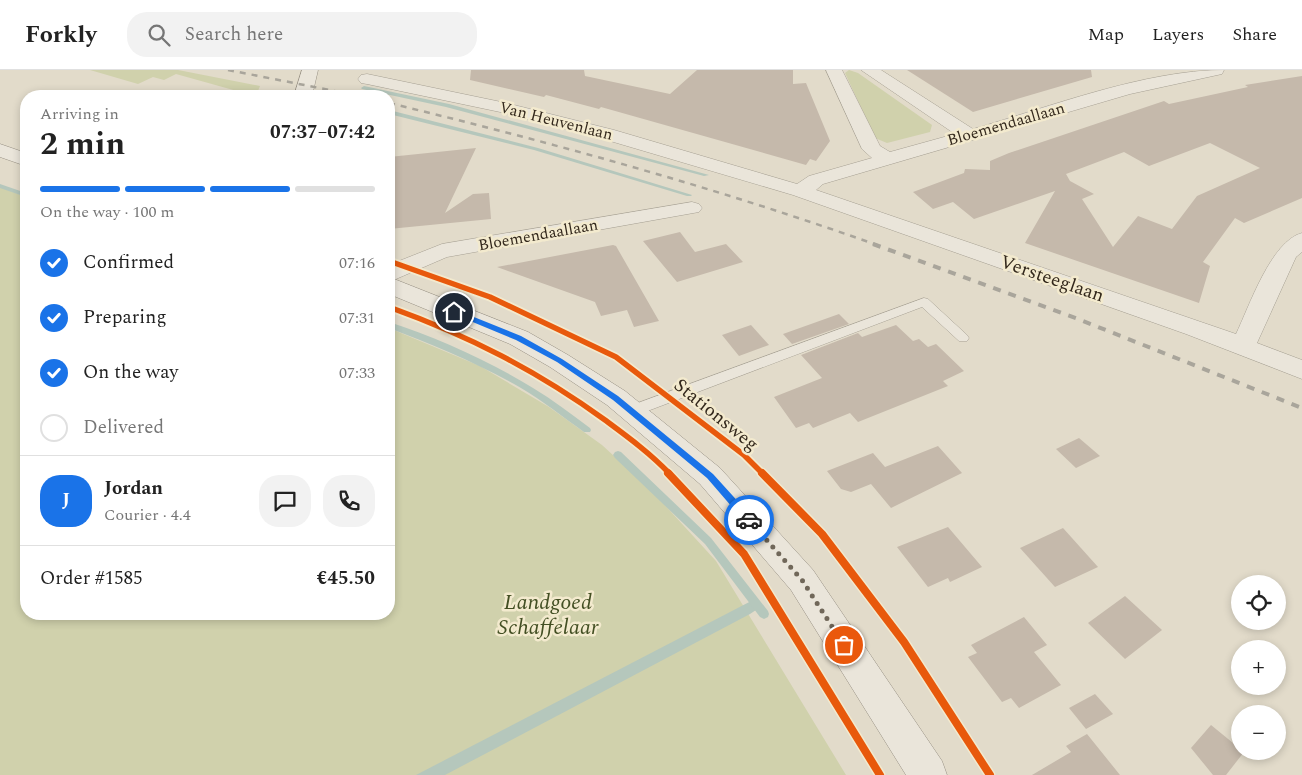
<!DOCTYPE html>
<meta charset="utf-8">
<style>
:root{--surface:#fff;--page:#f2f2f2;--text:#222;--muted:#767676;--line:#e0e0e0;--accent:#1a73e8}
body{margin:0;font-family:Spectral,serif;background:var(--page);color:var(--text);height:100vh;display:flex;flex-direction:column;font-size:19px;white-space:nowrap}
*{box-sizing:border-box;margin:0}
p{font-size:16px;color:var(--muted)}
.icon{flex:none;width:28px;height:28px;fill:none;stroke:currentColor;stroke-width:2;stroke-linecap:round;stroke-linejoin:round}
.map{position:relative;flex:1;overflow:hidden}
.sheet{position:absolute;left:20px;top:20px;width:375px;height:530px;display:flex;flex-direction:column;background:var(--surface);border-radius:20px;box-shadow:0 2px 8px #0003}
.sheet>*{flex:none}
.fabs{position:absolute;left:1231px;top:505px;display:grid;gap:10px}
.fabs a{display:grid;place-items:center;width:55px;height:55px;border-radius:50%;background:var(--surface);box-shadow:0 2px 8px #0003;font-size:25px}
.pin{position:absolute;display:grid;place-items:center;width:42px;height:42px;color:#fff;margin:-21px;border:2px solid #fff;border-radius:50%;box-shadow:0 1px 5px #0007}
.courier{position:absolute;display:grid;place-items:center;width:50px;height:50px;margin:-25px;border:4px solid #1a73e8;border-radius:50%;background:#fff;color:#222;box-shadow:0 1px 6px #0007}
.head em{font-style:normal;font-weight:700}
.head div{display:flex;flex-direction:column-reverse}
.head{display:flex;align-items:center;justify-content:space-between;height:85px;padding:0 20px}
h1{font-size:32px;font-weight:700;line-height:38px}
.bar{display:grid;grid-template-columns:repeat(4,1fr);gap:8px 5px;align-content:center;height:60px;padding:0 20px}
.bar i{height:6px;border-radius:4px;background:var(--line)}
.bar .selected{background:var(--accent)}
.bar p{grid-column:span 4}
.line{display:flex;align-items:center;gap:12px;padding:0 20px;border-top:1px solid var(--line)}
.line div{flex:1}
.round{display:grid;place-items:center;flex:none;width:52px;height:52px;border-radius:20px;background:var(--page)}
ol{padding:0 20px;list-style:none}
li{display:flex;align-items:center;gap:15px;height:55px}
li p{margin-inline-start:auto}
li .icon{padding:5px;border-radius:50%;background:var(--accent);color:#fff;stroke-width:4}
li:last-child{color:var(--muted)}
li i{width:28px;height:28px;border:2px solid var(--line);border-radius:50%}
header{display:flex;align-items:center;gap:30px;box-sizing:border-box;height:70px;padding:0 25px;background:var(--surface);border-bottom:1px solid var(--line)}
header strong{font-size:24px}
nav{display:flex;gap:28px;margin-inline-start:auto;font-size:18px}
.search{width:350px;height:45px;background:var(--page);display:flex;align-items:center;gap:12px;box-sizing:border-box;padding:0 18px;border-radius:20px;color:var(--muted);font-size:19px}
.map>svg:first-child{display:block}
.green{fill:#d0d1ac}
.water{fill:#b5c7bc}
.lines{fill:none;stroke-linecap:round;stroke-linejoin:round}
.stream{fill:#b5c7bc;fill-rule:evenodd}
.building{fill:#c5b9ab;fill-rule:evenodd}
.lane-casing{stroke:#a6a093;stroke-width:1}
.street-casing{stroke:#a6a093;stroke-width:1}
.secondary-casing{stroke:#968f83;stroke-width:1}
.lane{fill:#eae5da;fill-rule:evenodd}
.street{fill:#eae5da;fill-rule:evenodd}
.secondary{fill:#eae5da;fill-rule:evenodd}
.rail-far1{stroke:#a9a59b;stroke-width:2.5;stroke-dasharray:6 6;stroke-linecap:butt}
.rail{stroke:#a9a59b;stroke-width:4;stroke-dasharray:8 8;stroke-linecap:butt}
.cycleway-far1-casing{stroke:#f3eace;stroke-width:9}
.cycleway-casing{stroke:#f3eace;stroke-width:11}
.cycleway-far1{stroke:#e8590c;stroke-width:5.5}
.cycleway{stroke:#e8590c;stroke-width:8}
.route{fill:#1a73e8}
.done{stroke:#706759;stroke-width:5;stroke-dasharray:0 9}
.labels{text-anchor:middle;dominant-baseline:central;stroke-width:5;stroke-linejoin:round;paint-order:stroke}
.far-street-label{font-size:16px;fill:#33281c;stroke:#f3eace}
.street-label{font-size:19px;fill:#33281c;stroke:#f3eace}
.near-park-label{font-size:22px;font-style:italic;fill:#434f23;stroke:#f3eace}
</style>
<header>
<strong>Forkly</strong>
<div class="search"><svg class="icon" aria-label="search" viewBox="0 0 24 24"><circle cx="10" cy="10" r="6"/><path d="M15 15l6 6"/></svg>Search here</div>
<nav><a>Map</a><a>Layers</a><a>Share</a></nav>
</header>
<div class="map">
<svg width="1302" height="705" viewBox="0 0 1302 705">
<rect width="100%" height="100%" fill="#e2dbca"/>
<g class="green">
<polygon points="90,0 178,0 260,16 256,26 238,26 244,23 176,4 164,10 153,7 138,14"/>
<polygon points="849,0 858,3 932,55 930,62 887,73 875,68 845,3"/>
<polygon points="0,117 26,127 26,544 389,544 389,258 480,296 549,337 602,375 651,420 716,491 846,705 0,705"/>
</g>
<polygon class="water" points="757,528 759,534 756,540 750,544 445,705 416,705"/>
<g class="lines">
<g class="stream">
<polygon points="364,16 449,34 709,105 704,106 446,37 362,19 361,18"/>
<polygon points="389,40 538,78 692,125 691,126 687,126 534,80 389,44"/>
<polygon points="0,114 26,123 26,127 0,118"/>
<path d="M389,252C436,267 491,292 533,318C553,330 571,344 590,358L591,360L590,362H584C563,347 543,331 521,318C479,294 434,275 389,258Z"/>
<polygon points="618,381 621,382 711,468 768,541 769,544 768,547 764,549 760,547 705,474 615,388 613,385 615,382"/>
</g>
</g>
<g class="building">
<polygon points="471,0 584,0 585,6 670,24 697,0 793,0 793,14 806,13 830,71 816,91 810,89 806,95 601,37 599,39 546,25 544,27 470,10"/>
<polygon points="907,0 1091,0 1092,7 973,42"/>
<path d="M1302,6V128L1244,153L1235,148L1203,192L1210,196L1199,233L1025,173L1055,121L974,149L953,132L933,139L913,122L964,103L965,99L990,100V91L1009,83L1164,31L1169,34L1248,17L1245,15ZM1210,73L1260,98L1197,126L1172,159L1138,146L1113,177L1082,129L1094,124L1070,111L1066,104L1124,82L1149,96Z"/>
<polygon points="476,78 445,143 473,124 489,123 491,149 389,159 389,87"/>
<polygon points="680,162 695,182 726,174 743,192 677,212 643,171"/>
<polygon points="613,175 616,176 659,251 634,257 627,240 601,246 595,232 497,197"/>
<polygon points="839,244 849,254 792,274 783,264"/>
<polygon points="751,255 769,275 739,286 722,265"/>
<polygon points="896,255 913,271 919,269 928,277 936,274 964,301 943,311 948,316 858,352 850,343 813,358 809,353 796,358 774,327 822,308 801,285 858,263 862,267"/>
<polygon points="1079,368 1100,386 1076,398 1056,379"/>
<polygon points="938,376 962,403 891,438 871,414 851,422 841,419 827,401 873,383 885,397"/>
<polygon points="948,457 982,497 950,512 948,508 928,517 897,477"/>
<polygon points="1063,458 1098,497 1055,517 1020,478"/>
<polygon points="1125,526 1162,560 1125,589 1088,553"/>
<polygon points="1024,547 1047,575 1034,582 1061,615 1019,638 1011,628 1002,632 968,587 977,583 971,575"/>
<polygon points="1095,624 1113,644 1086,659 1069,638"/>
<polygon points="1211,655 1244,682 1226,705 1213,705 1191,678"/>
<polygon points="1087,664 1120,705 1032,705 1071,682 1066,676"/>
</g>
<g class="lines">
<defs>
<polygon id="lane" points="924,228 928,229 967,265 969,268 967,271 959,271 922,237 637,345 627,345 625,341 627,337"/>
<g id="street">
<path d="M826,0H842L880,76L890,82L955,64L861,0H881L973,59C1050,37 1145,0 1224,0L1222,4L1130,24L823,114L816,120L1236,264C1249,237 1271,171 1302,163V182L1296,187L1257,273L1302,290V309L1186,264L793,125L600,68L505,43L367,14L361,13L358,9L361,5L367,4L506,33L614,60L797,114L809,106L872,88L862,79Z"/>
<polygon points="692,132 699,134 702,138 699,142 447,187 389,212 389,195 442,174"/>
</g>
<g id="secondary">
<polygon points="302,0 318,0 312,26 294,26"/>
<polygon points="0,74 26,83 26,96 0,87"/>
<polygon points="389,207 528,262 568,285 625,321 720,398 813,500 942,691 947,705 906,705 791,520 700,414 607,335 550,297 510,274 389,224"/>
</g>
</defs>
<use href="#lane" class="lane-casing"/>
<use href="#street" class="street-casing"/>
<use href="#secondary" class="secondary-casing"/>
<use href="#lane" class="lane"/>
<use href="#street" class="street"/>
<use href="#secondary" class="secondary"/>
<g class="rail-far1">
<polyline points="228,0 360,26"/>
<path d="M389,33C554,73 717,118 877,175"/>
</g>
<polyline class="rail" points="873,174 1078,249 1302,338"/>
<defs>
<g id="cycleway-far1">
<polyline points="389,191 490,227 616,287 744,385 763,404"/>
<path d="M389,237C469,266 536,300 605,350C628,367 650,383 670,404"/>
</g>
<g id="cycleway">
<polyline points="668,403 744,484 880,705"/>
<polyline points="762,403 822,464 904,572 990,705"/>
</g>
</defs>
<use href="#cycleway-far1" class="cycleway-far1-casing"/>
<use href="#cycleway" class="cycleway-casing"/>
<use href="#cycleway-far1" class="cycleway-far1"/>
<use href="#cycleway" class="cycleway"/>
</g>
<polygon class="route" points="454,239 521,266 562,289 618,326 713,404 752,447 752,452 745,452 707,408 613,330 557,292 516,270 451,243 451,240"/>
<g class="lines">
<polyline class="done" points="749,450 802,510 844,575"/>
</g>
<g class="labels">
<g class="far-street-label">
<text transform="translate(556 51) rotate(14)">Van Heuvenlaan</text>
<text transform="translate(1006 54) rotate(-16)">Bloemendaallaan</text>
<text transform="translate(538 165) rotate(-10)">Bloemendaallaan</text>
</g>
<g class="street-label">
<text transform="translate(1052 209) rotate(19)">Versteeglaan</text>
<text transform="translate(716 345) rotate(39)">Stationsweg</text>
</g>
<g class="near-park-label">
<text x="548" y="532">Landgoed<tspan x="548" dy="25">Schaffelaar</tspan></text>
</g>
</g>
</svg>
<div class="fabs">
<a><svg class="icon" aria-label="locate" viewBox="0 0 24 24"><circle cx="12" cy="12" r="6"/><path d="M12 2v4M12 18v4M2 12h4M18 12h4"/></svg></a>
<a>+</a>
<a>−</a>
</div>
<div class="pin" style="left:844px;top:575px;background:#ea580c"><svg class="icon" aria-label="bag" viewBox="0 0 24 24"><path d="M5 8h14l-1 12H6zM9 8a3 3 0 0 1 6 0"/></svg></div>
<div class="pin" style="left:454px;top:242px;background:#1f2937"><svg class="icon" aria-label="home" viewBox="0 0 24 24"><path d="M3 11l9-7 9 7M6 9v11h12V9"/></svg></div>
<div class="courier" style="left:749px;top:450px"><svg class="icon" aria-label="car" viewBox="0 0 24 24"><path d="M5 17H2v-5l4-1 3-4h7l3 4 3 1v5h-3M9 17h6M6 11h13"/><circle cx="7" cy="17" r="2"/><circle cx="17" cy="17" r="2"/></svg></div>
<section class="sheet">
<div class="head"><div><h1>2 min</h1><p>Arriving in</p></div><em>07:37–07:42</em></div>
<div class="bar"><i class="selected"></i><i class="selected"></i><i class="selected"></i><i></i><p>On the way · 100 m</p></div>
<ol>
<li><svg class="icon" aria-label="check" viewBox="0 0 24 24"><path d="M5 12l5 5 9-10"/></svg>Confirmed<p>07:16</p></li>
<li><svg class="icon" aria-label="check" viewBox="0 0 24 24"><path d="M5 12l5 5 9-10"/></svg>Preparing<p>07:31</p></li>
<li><svg class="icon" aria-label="check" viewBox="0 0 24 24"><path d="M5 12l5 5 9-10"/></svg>On the way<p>07:33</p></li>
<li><i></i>Delivered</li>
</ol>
<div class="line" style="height:90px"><b class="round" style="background:var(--accent);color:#fff">J</b><div><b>Jordan</b><p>Courier · 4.4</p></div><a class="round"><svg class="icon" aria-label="chat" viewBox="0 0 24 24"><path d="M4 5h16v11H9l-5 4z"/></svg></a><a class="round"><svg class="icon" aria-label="phone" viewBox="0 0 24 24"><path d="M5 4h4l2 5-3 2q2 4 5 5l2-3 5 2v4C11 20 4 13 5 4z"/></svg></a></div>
<div class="line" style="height:65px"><div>Order #1585</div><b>€45.50</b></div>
</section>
</div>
